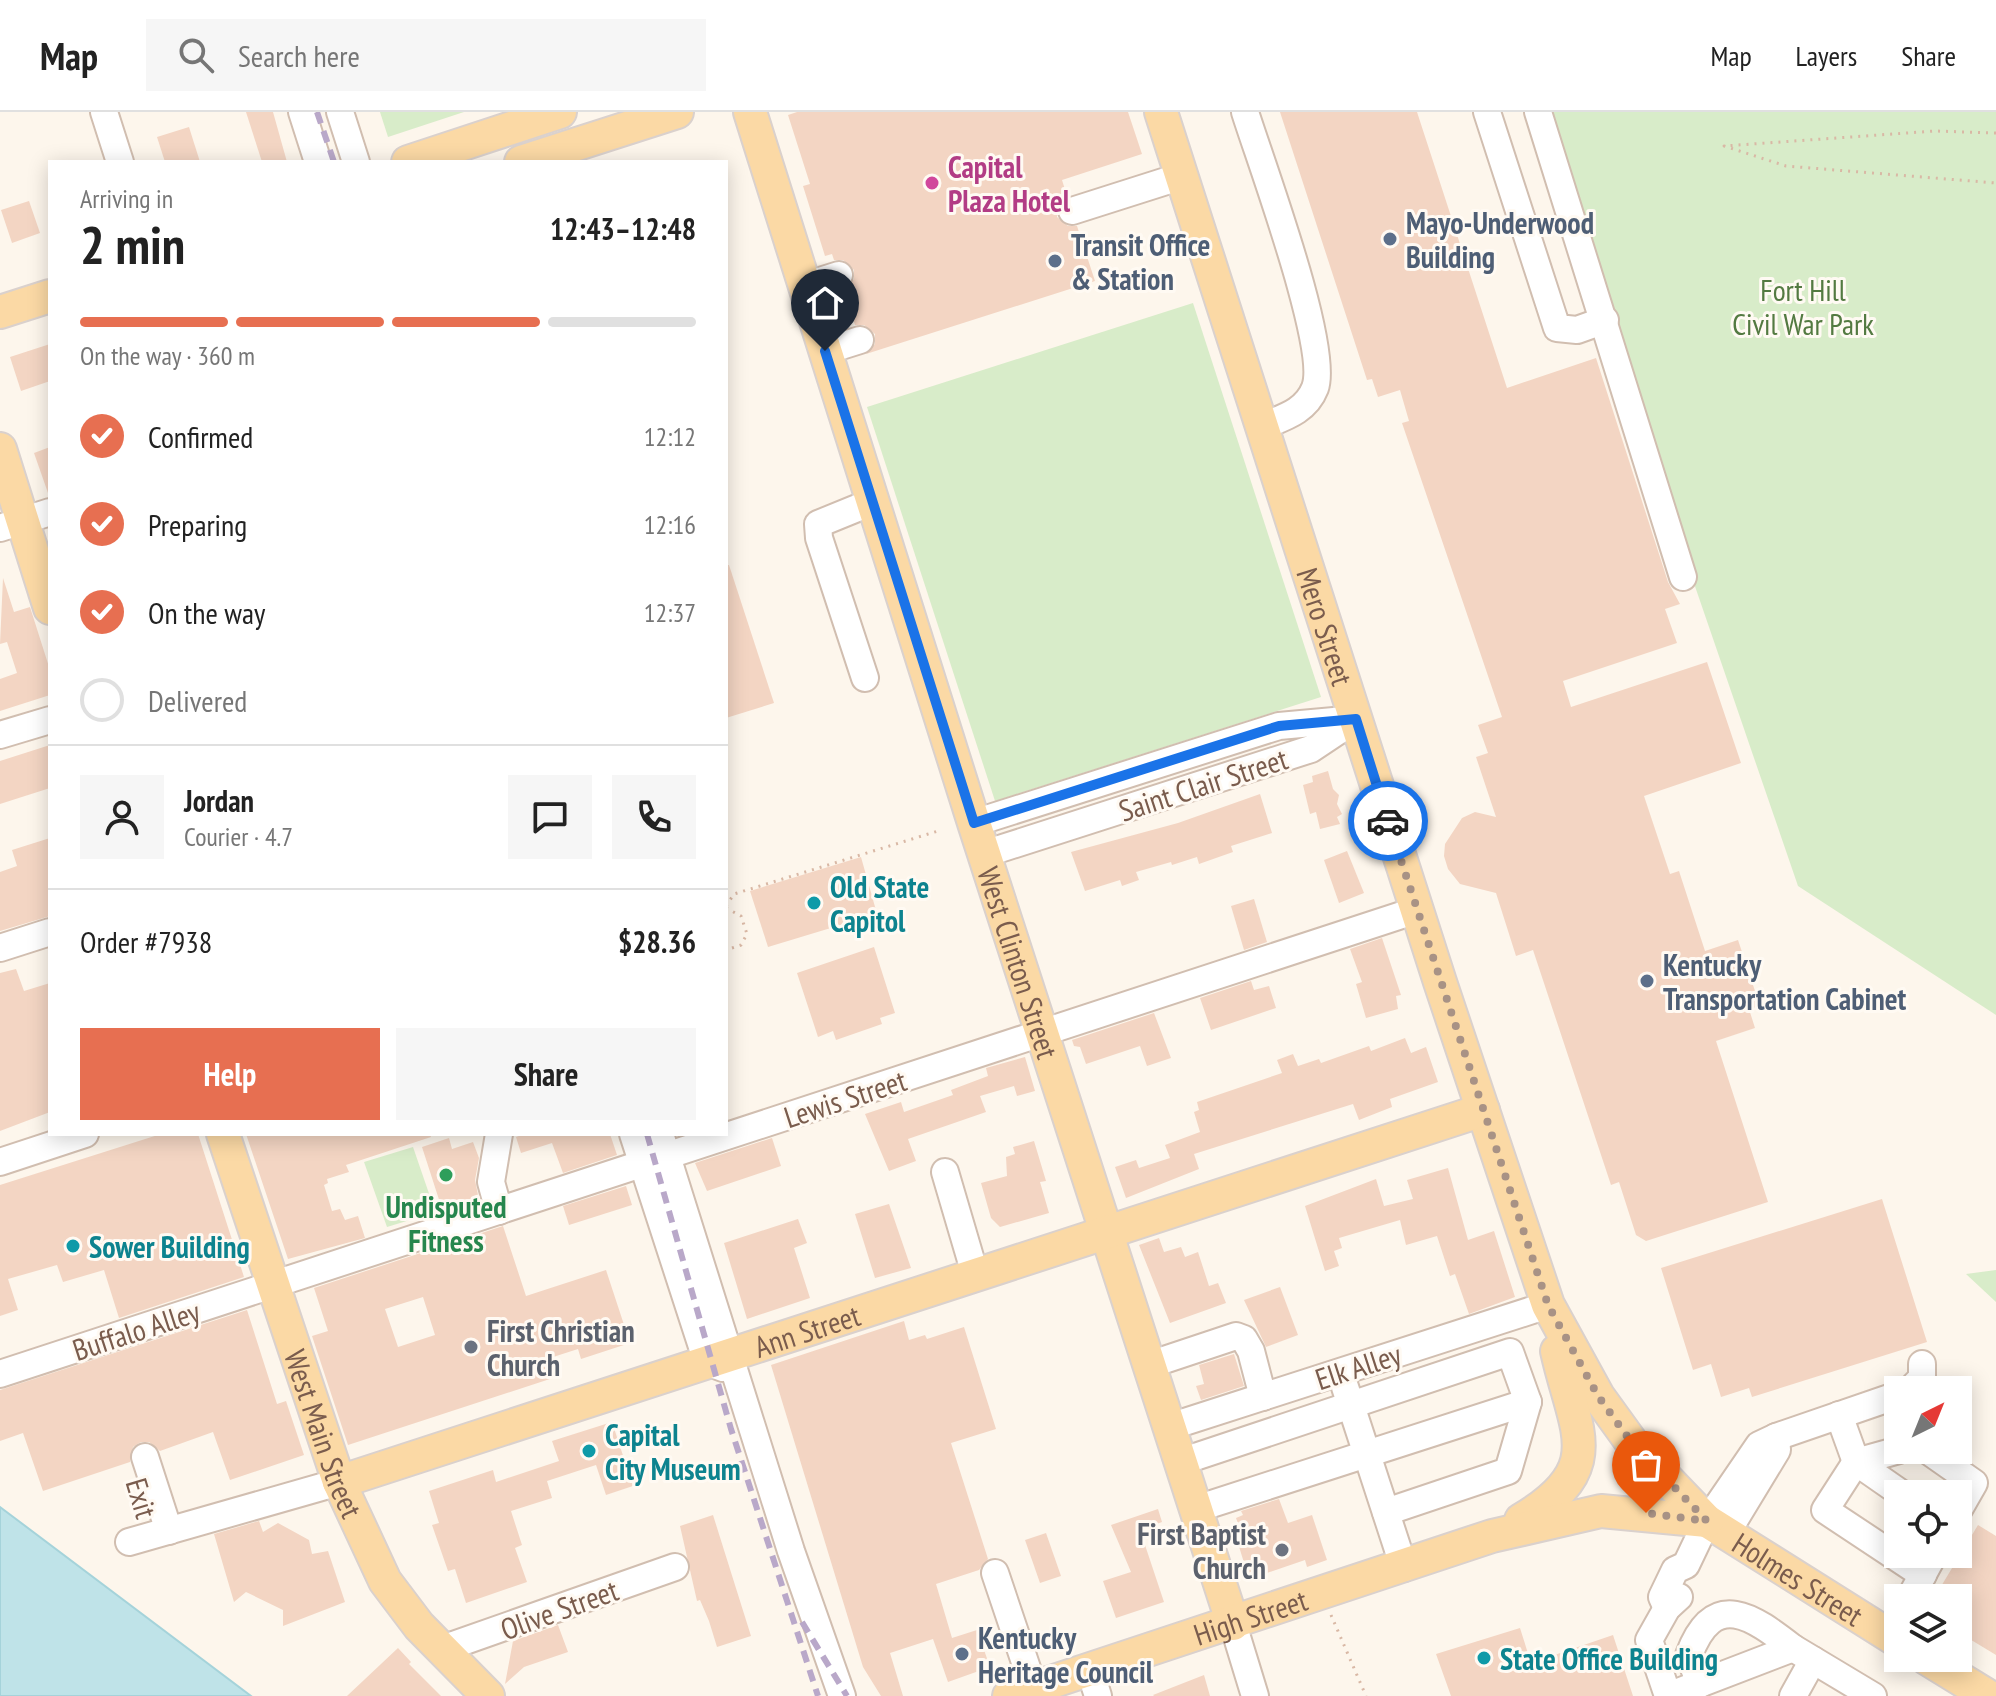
<!DOCTYPE html>
<meta charset="utf-8">
<style>
:root{--surface:#fff;--page:#f6f6f6;--text:#222;--muted:#767676;--line:#e0e0e0;--accent:#e76f51}
body{margin:0;font-family:"PT Sans Narrow",sans-serif;background:var(--page);color:var(--text);height:100vh;display:flex;flex-direction:column;font-size:30px;white-space:nowrap}
*{box-sizing:border-box;margin:0}
p{font-size:26px;color:var(--muted)}
.icon{flex:none;width:44px;height:44px;fill:none;stroke:currentColor;stroke-width:2;stroke-linecap:round;stroke-linejoin:round}
.map{position:relative;flex:1;overflow:hidden}
.sheet{position:absolute;left:48px;top:48px;width:680px;height:976px;display:flex;flex-direction:column;background:var(--surface);border-radius:0px;box-shadow:0 4px 20px #0003}
.sheet>*{flex:none}
.needle{width:52px;rotate:43deg}
.tools{position:absolute;left:1884px;top:1264px;display:grid;gap:16px}
.tools a{display:grid;place-items:center;width:88px;height:88px;border-radius:0px;background:var(--surface);box-shadow:0 4px 20px #0003;font-size:40px}
.pin{position:absolute;display:grid;place-items:center;width:68px;height:68px;color:#fff;margin:-82px -34px;border-radius:50% 50% 50% 0;rotate:-45deg;box-shadow:0 0 8px #0007}
.pin .icon{rotate:45deg}
.courier{position:absolute;display:grid;place-items:center;width:80px;height:80px;margin:-40px;border:6px solid #1a73e8;border-radius:50%;background:#fff;color:#222;box-shadow:0 2px 10px #0007}
.overview em{font-style:normal;font-weight:700}
.overview div{display:flex;flex-direction:column-reverse}
.overview{display:flex;align-items:center;justify-content:space-between;height:136px;padding:0 32px}
h1{font-size:52px;font-weight:700;line-height:60px}
.bar{display:grid;grid-template-columns:repeat(4,1fr);gap:12px 8px;align-content:center;height:96px;padding:0 32px}
.bar i{height:10px;border-radius:6px;background:var(--line)}
.bar .on{background:var(--accent)}
.bar p{grid-column:span 4}
.line{display:flex;align-items:center;gap:20px;padding:0 32px;border-top:2px solid var(--line)}
.line div{flex:1}
.round{display:grid;place-items:center;flex:none;width:84px;height:84px;border-radius:0px;background:var(--page)}
ol{padding:0 32px;list-style:none}
li{display:flex;align-items:center;gap:24px;height:88px}
li p{margin-inline-start:auto}
li .icon{padding:8px;border-radius:50%;background:var(--accent);color:#fff;stroke-width:4}
li:last-child{color:var(--muted)}
li i{width:44px;height:44px;border:4px solid var(--line);border-radius:50%}
.action{display:flex;gap:16px;margin-top:auto;padding:16px 32px}
.action a{flex:1;height:92px;border-radius:0px;background:var(--accent);color:#fff;font-size:32px;font-weight:700;line-height:92px;text-align:center}
.action a+a{background:var(--page);color:var(--text)}
header{display:flex;align-items:center;gap:48px;box-sizing:border-box;height:112px;padding:0 40px;background:var(--surface);border-bottom:2px solid var(--line)}
header strong{font-size:38px}
nav{display:flex;gap:44px;margin-inline-start:auto;font-size:28px}
.search{width:560px;height:72px;background:var(--page);display:flex;align-items:center;gap:20px;box-sizing:border-box;padding:0 28px;border-radius:0px;color:var(--muted);font-size:30px}
.map>svg:first-child{display:block}
.green{fill:#d8ecc9}
.water{fill:#bfe3e8;stroke:#a5d3da;stroke-width:2}
.building{fill:#f3d5c3;fill-rule:evenodd}
.lines{fill:none;stroke-linecap:round;stroke-linejoin:round}
.minor-casing{stroke:#d1beb0;stroke-width:30}
.major-casing{stroke:#dad1cd;stroke-width:36}
.path{stroke:#d9b8a5;stroke-width:3;stroke-dasharray:2 6;stroke-linecap:butt}
.minor{stroke:#fff;stroke-width:26}
.major{stroke:#fbd9a5;stroke-width:32}
.rail{stroke:#b9a8c9;stroke-width:6;stroke-dasharray:12 8;stroke-linecap:butt}
.done{stroke:#a89285;stroke-width:8;stroke-dasharray:0 14.4}
.route{stroke:#1a73e8;stroke-width:10}
.hotel-dot{fill:#d1479c;stroke:#fffaf3;stroke-width:3}
.service-dot{fill:#5c6f8a;stroke:#fffaf3;stroke-width:3}
.culture-dot{fill:#0f9aa8;stroke:#fffaf3;stroke-width:3}
.leisure-dot{fill:#2e9e5b;stroke:#fffaf3;stroke-width:3}
.worship-dot{fill:#6b7280;stroke:#fffaf3;stroke-width:3}
.labels{text-anchor:middle;dominant-baseline:central;stroke-width:6;stroke-linejoin:round;paint-order:stroke}
.hotel-label{font-size:30px;font-weight:bold;fill:#b23c85;stroke:#fffaf3;text-anchor:start}
.service-label{font-size:30px;font-weight:bold;fill:#4e5e75;stroke:#fffaf3;text-anchor:start}
.park-label{font-size:30px;fill:#537a41;stroke:#fffaf3}
.street-label{font-size:30px;fill:#7a5c4d;stroke:#fffaf3}
.culture-label{font-size:30px;font-weight:bold;fill:#0d838f;stroke:#fffaf3;text-anchor:start}
.leisure-label{font-size:30px;font-weight:bold;fill:#27864d;stroke:#fffaf3}
.worship-label{font-size:30px;font-weight:bold;fill:#5b616d;stroke:#fffaf3;text-anchor:start}
</style>
<header>
<strong>Map</strong>
<div class="search"><svg class="icon" aria-label="search" viewBox="0 0 24 24"><circle cx="10" cy="10" r="6"/><path d="M15 15l6 6"/></svg>Search here</div>
<nav><a>Map</a><a>Layers</a><a>Share</a></nav>
</header>
<div class="map">
<svg width="1996" height="1584" viewBox="0 0 1996 1584">
<rect width="100%" height="100%" fill="#fdf6ec"/>
<g class="green">
<polygon points="380,0 464,0 388,25"/>
<polygon points="1532,0 1996,0 1996,903 1798,774"/>
<polygon points="1193,191 1321,585 995,689 867,295"/>
<polygon points="413,1035 435,1099 412,1087 405,1091 410,1108 387,1115 364,1050"/>
<polygon points="1996,1158 1996,1190 1966,1162"/>
</g>
<polygon class="water" points="0,1395 251,1584 0,1584"/>
<g class="building">
<polygon points="246,0 273,0 287,50 262,50"/>
<polygon points="797,0 1128,0 1142,42 1062,68 1067,84 1057,95 1057,105 1068,114 1077,114 1095,169 866,242 875,232 875,222 864,213 855,213 844,178 854,167 854,158 843,148 834,148 832,142 825,144 803,74 810,72 788,3"/>
<polygon points="1280,0 1417,0 1507,276 1596,246 1668,470 1680,492 1665,497 1677,531 1563,569 1571,595 1707,550 1741,651 1644,684 1670,762 1679,759 1705,839 1738,828 1760,894 1749,897 1755,916 1716,929 1768,1090 1646,1129 1636,1123 1619,1070 1611,1073 1533,838 1516,844 1496,781 1460,772 1448,757 1444,744 1445,732 1462,706 1475,700 1496,705 1476,645 1488,641 1478,613 1502,605 1402,311 1409,309 1400,278 1378,285 1372,267 1367,268"/>
<polygon points="189,15 200,50 165,50 157,25"/>
<polygon points="29,89 40,121 12,131 1,98"/>
<polygon points="50,232 50,269 21,279 10,245"/>
<polygon points="50,335 50,381 48,381 34,341"/>
<polygon points="726,453 729,453 774,591 726,606"/>
<polygon points="3,466 14,500 30,495 50,558 50,583 0,599 0,567 17,561 7,530 0,532"/>
<polygon points="50,633 50,676 0,692 0,649"/>
<polygon points="1328,659 1333,677 1339,683 1337,692 1342,702 1337,705 1340,712 1320,717 1316,700 1310,702 1303,673 1313,670 1312,664"/>
<polygon points="1260,682 1272,721 1231,734 1233,740 1199,752 1197,745 1172,753 1171,750 1136,760 1139,768 1122,774 1120,768 1085,779 1071,740 1178,711"/>
<polygon points="50,726 50,804 0,819 0,760 17,754 12,738"/>
<polygon points="1347,739 1364,781 1339,791 1324,748"/>
<polygon points="861,745 877,802 768,835 750,779"/>
<polygon points="1254,787 1267,830 1244,838 1231,794"/>
<polygon points="1382,826 1401,883 1396,884 1398,897 1366,906 1356,872 1362,870 1350,837"/>
<polygon points="874,835 895,901 880,906 882,912 836,928 833,919 818,925 797,861"/>
<polygon points="16,857 24,879 50,871 50,1000 0,1019 0,861"/>
<polygon points="1251,869 1254,878 1269,874 1276,896 1211,918 1200,886"/>
<polygon points="1154,901 1171,946 1147,954 1140,934 1086,952 1080,935 1074,934 1072,928"/>
<polygon points="1405,926 1411,941 1426,935 1438,970 1390,987 1392,995 1359,1008 1353,992 1194,1042 1199,1057 1126,1086 1115,1055 1136,1048 1139,1056 1170,1046 1165,1033 1200,1020 1194,1000 1199,998 1197,990 1282,961 1277,948 1293,942 1298,954 1319,947 1321,951 1369,934 1371,939"/>
<polygon points="1025,945 1035,979 1017,984 1014,974 980,984 986,1000 908,1027 916,1049 889,1059 865,1002 901,990 904,1000 953,983 951,978 988,964 986,956"/>
<polygon points="161,1022 198,1022 244,1165 119,1206 104,1158 63,1170 57,1153 8,1167 18,1198 0,1204 0,1073"/>
<polygon points="246,1022 430,1022 431,1025 346,1053 349,1060 327,1067 328,1071 324,1073 332,1099 340,1097 345,1108 358,1104 365,1126 288,1147"/>
<polygon points="524,1022 610,1022 617,1043 563,1061 552,1031 521,1041 516,1025"/>
<polygon points="449,1026 452,1037 473,1030 479,1046 475,1068 479,1088 443,1100 422,1035"/>
<polygon points="772,1026 781,1054 707,1079 695,1051"/>
<polygon points="1034,1029 1046,1069 1040,1070 1049,1101 1000,1115 991,1106 981,1071 1007,1064 1006,1045 1015,1042 1013,1035"/>
<polygon points="1448,1056 1468,1128 1494,1119 1515,1185 1469,1202 1455,1162 1450,1164 1437,1124 1406,1133 1400,1108 1339,1126 1342,1136 1334,1139 1339,1154 1325,1159 1305,1094 1376,1067 1384,1094 1413,1087 1407,1068"/>
<polygon points="626,1074 632,1093 569,1113 563,1094"/>
<polygon points="1882,1087 1927,1230 1752,1285 1749,1276 1721,1285 1711,1252 1693,1258 1661,1156"/>
<polygon points="889,1092 911,1156 875,1166 855,1102"/>
<polygon points="798,1107 807,1131 794,1136 810,1186 747,1207 724,1131"/>
<path d="M503,1114L526,1184L606,1158L630,1231L581,1247L578,1237L550,1246L556,1265L348,1333L312,1224L328,1219L314,1176ZM423,1185L435,1223L398,1235L385,1197Z"/>
<polygon points="1159,1126 1164,1140 1181,1135 1185,1145 1198,1140 1209,1174 1218,1171 1226,1191 1170,1211 1139,1133"/>
<polygon points="1280,1175 1298,1223 1266,1235 1244,1188"/>
<polygon points="247,1198 277,1292 286,1289 304,1343 230,1368 213,1320 160,1339 149,1330 141,1330 133,1335 130,1350 43,1379 23,1321 0,1329 0,1278"/>
<polygon points="904,1209 909,1228 925,1223 927,1227 964,1215 996,1317 951,1331 988,1447 979,1458 936,1472 952,1526 977,1518 990,1555 948,1570 933,1527 890,1541 903,1584 881,1584 863,1555 771,1253"/>
<polygon points="1234,1242 1244,1274 1201,1288 1196,1274 1204,1272 1199,1253"/>
<polygon points="612,1310 633,1374 606,1383 596,1353 547,1369 552,1386 511,1399 522,1433 515,1436 527,1470 466,1491 455,1457 448,1459 432,1413 439,1411 429,1379 493,1358 496,1370 559,1349 552,1329"/>
<polygon points="1279,1387 1288,1411 1312,1403 1327,1448 1307,1455 1305,1448 1249,1467 1237,1428 1243,1426 1236,1406 1243,1403 1241,1399"/>
<polygon points="1158,1397 1162,1410 1140,1418 1164,1490 1116,1506 1103,1469 1131,1460 1111,1413"/>
<polygon points="713,1403 751,1524 717,1535 709,1509 700,1488 697,1489 680,1414"/>
<polygon points="259,1409 263,1420 278,1411 309,1428 312,1442 328,1439 345,1490 283,1514 283,1498 246,1480 234,1490 214,1422"/>
<polygon points="1978,1413 1996,1424 1996,1543 1958,1520 1958,1486 1934,1486"/>
<polygon points="1046,1421 1061,1464 1040,1471 1025,1428"/>
<polygon points="558,1513 568,1540 524,1555 505,1572 513,1529"/>
<polygon points="1520,1516 1531,1551 1613,1523 1633,1584 1451,1584 1436,1542"/>
<polygon points="398,1536 411,1550 409,1552 441,1584 347,1584"/>
<polygon points="1204,1563 1210,1584 1154,1584 1153,1583"/>
</g>
<g class="lines">
<defs>
<g id="minor">
<polyline points="104,0 120,50"/>
<polyline points="302,0 318,50"/>
<polyline points="340,0 356,50"/>
<path d="M1245,0C1261,51 1330,236 1315,276C1306,299 1285,305 1263,314"/>
<polyline points="1487,0 1557,216 1577,218 1605,208"/>
<polyline points="1538,0 1683,465"/>
<polyline points="1072,99 1182,64"/>
<polyline points="804,174 839,163"/>
<polyline points="825,239 860,228"/>
<polyline points="0,416 50,400"/>
<polyline points="865,566 819,426 818,412 872,390"/>
<polyline points="0,623 50,608"/>
<polyline points="974,711 1279,614 1356,607"/>
<polyline points="984,742 1311,637 1356,607"/>
<polyline points="0,836 50,820"/>
<polyline points="633,1022 707,1250 723,1256"/>
<polyline points="660,1022 791,1439 842,1584"/>
<polyline points="0,1050 85,1022"/>
<polyline points="945,1060 975,1162"/>
<polyline points="499,1099 491,1070 499,1022"/>
<polyline points="1149,1253 1236,1224 1244,1227 1251,1239 1263,1285"/>
<polyline points="0,1262 1417,798"/>
<polyline points="1345,1275 1404,1456"/>
<polyline points="1910,1278 1922,1266 1922,1252"/>
<polyline points="1839,1303 1856,1350 1902,1382"/>
<polyline points="1169,1315 1548,1193"/>
<polyline points="1776,1325 1898,1283"/>
<polyline points="1899,1338 1856,1350 1825,1398 1923,1463"/>
<polyline points="1927,1338 1974,1371 1958,1399"/>
<polyline points="145,1345 169,1419"/>
<polyline points="1180,1350 1510,1240 1528,1290 1508,1359 1386,1400"/>
<polyline points="1196,1397 1528,1290"/>
<polyline points="129,1430 339,1370"/>
<polyline points="995,1461 1034,1577"/>
<polyline points="1910,1486 1934,1442"/>
<polyline points="1667,1496 1662,1485 1675,1458 1686,1453 1707,1409 1759,1333 1776,1325 1777,1338 1726,1422"/>
<polyline points="1233,1512 1255,1584"/>
<polyline points="442,1537 675,1455"/>
<polyline points="1090,1559 1098,1584"/>
<path d="M1700,1572L1689,1543C1714,1476 1753,1505 1793,1536"/>
<polyline points="1668,1584 1793,1536 1873,1584"/>
<polyline points="1668,1584 1649,1528 1667,1496 1679,1485"/>
<polyline points="1793,1584 1813,1548"/>
</g>
<g id="major">
<path id="s1" d="M750,0L974,711L1233,1512"/>
<path id="s2" d="M1161,0L1440,870L1548,1193L1598,1284L1632,1331L1707,1409L1898,1529"/>
<polyline points="408,50 560,0"/>
<polyline points="521,50 677,0"/>
<polyline points="0,200 50,184"/>
<polyline points="0,337 50,496"/>
<path id="s3" d="M223,1022L339,1370L385,1469L419,1514L488,1584"/>
<path id="s4" d="M339,1370L1483,998"/>
<path d="M1521,1408C1609,1356 1575,1320 1557,1239"/>
<polyline points="1926,1546 1988,1584"/>
<path id="s5" d="M1009,1584L1492,1424L1601,1399L1707,1409"/>
</g>
</defs>
<use href="#minor" class="minor-casing"/>
<use href="#major" class="major-casing"/>
<g class="path">
<polyline points="1996,21 1935,19 1724,34 1786,54 1996,71"/>
<polyline points="726,794 734,782 938,719"/>
<polyline points="726,796 741,804 747,822 741,833 726,838"/>
<polyline points="1331,1503 1366,1584"/>
</g>
<use href="#minor" class="minor"/>
<use href="#major" class="major"/>
<g class="rail">
<polyline points="317,0 334,50"/>
<polyline points="647,1022 731,1317 818,1584"/>
<polyline points="802,1510 847,1584"/>
</g>
</g>
<g class="lines">
<polyline class="done" points="1388,709 1548,1193 1598,1284 1632,1331 1707,1409 1646,1401"/>
<polyline class="route" points="825,239 974,711 1279,614 1356,607 1388,709"/>
</g>
<circle class="hotel-dot" cx="932" cy="71" r="8"/>
<g class="service-dot">
<circle cx="1390" cy="127" r="8"/>
<circle cx="1055" cy="149" r="8"/>
<circle cx="1647" cy="869" r="8"/>
<circle cx="962" cy="1542" r="8"/>
</g>
<g class="culture-dot">
<circle cx="814" cy="791" r="8"/>
<circle cx="73" cy="1134" r="8"/>
<circle cx="589" cy="1339" r="8"/>
<circle cx="1484" cy="1546" r="8"/>
</g>
<circle class="leisure-dot" cx="446" cy="1063" r="8"/>
<g class="worship-dot">
<circle cx="471" cy="1235" r="8"/>
<circle cx="1282" cy="1438" r="8"/>
</g>
<g class="labels">
<g class="hotel-label">
<text x="948" y="54">Capital<tspan x="948" dy="34">Plaza Hotel</tspan></text>
</g>
<g class="service-label">
<text x="1406" y="110">Mayo-Underwood<tspan x="1406" dy="34">Building</tspan></text>
<text x="1071" y="132">Transit Office<tspan x="1071" dy="34">&amp; Station</tspan></text>
<text x="1663" y="852">Kentucky<tspan x="1663" dy="34">Transportation Cabinet</tspan></text>
<text x="978" y="1525">Kentucky<tspan x="978" dy="34">Heritage Council</tspan></text>
</g>
<g class="park-label">
<text x="1803" y="177">Fort Hill<tspan x="1803" dy="34">Civil War Park</tspan></text>
</g>
<g class="street-label">
<text stroke="none"><textPath href="#s2" startOffset="540">Mero Street</textPath></text>
<text transform="translate(1203 672) rotate(-18)">Saint Clair Street</text>
<text stroke="none"><textPath href="#s1" startOffset="892">West Clinton Street</textPath></text>
<text transform="translate(845 986) rotate(-18)">Lewis Street</text>
<text stroke="none"><textPath href="#s4" startOffset="492">Ann Street</textPath></text>
<text transform="translate(136 1218) rotate(-18)">Buffalo Alley</text>
<text transform="translate(1358 1254) rotate(-18)">Elk Alley</text>
<text stroke="none"><textPath href="#s3" startOffset="316">West Main Street</textPath></text>
<text transform="translate(142 1386) rotate(73)">Exit</text>
<text stroke="none"><textPath href="#s2" startOffset="1632">Holmes Street</textPath></text>
<text transform="translate(559 1497) rotate(-20)">Olive Street</text>
<text stroke="none"><textPath href="#s5" startOffset="254">High Street</textPath></text>
</g>
<g class="culture-label">
<text x="830" y="774">Old State<tspan x="830" dy="34">Capitol</tspan></text>
<text x="89" y="1134">Sower Building</text>
<text x="605" y="1322">Capital<tspan x="605" dy="34">City Museum</tspan></text>
<text x="1500" y="1546">State Office Building</text>
</g>
<g class="leisure-label">
<text x="446" y="1094">Undisputed<tspan x="446" dy="34">Fitness</tspan></text>
</g>
<g class="worship-label">
<text x="487" y="1218">First Christian<tspan x="487" dy="34">Church</tspan></text>
<text x="1266" y="1421" text-anchor="end">First Baptist<tspan x="1266" dy="34">Church</tspan></text>
</g>
</g>
</svg>
<div class="tools">
<a><svg class="needle" viewBox="-14 -14 28 28"><path d="M0-13l5 13h-10z" fill="#e53935"/><path d="M0 13l5-13h-10z" fill="#767676"/></svg></a>
<a><svg class="icon" aria-label="locate" viewBox="0 0 24 24"><circle cx="12" cy="12" r="6"/><path d="M12 2v4M12 18v4M2 12h4M18 12h4"/></svg></a>
<a><svg class="icon" aria-label="layers" viewBox="0 0 24 24"><path d="M12 4l9 5-9 5-9-5zM3 14l9 5 9-5"/></svg></a>
</div>
<div class="pin" style="left:1646px;top:1401px;background:#ea580c"><svg class="icon" aria-label="bag" viewBox="0 0 24 24"><path d="M5 8h14l-1 12H6zM9 8a3 3 0 0 1 6 0"/></svg></div>
<div class="pin" style="left:825px;top:239px;background:#1f2937"><svg class="icon" aria-label="home" viewBox="0 0 24 24"><path d="M3 11l9-7 9 7M6 9v11h12V9"/></svg></div>
<div class="courier" style="left:1388px;top:709px"><svg class="icon" aria-label="car" viewBox="0 0 24 24"><path d="M5 17H2v-5l4-1 3-4h7l3 4 3 1v5h-3M9 17h6M6 11h13"/><circle cx="7" cy="17" r="2"/><circle cx="17" cy="17" r="2"/></svg></div>
<section class="sheet">
<div class="overview"><div><h1>2 min</h1><p>Arriving in</p></div><em>12:43–12:48</em></div>
<div class="bar"><i class="on"></i><i class="on"></i><i class="on"></i><i></i><p>On the way · 360 m</p></div>
<ol>
<li><svg class="icon" aria-label="check" viewBox="0 0 24 24"><path d="M5 12l5 5 9-10"/></svg>Confirmed<p>12:12</p></li>
<li><svg class="icon" aria-label="check" viewBox="0 0 24 24"><path d="M5 12l5 5 9-10"/></svg>Preparing<p>12:16</p></li>
<li><svg class="icon" aria-label="check" viewBox="0 0 24 24"><path d="M5 12l5 5 9-10"/></svg>On the way<p>12:37</p></li>
<li><i></i>Delivered</li>
</ol>
<div class="line" style="height:144px"><a class="round"><svg class="icon" aria-label="person" viewBox="0 0 24 24"><circle cx="12" cy="8" r="4"/><path d="M4 21q1-7 8-7t8 7"/></svg></a><div><b>Jordan</b><p>Courier · 4.7</p></div><a class="round"><svg class="icon" aria-label="chat" viewBox="0 0 24 24"><path d="M4 5h16v11H9l-5 4z"/></svg></a><a class="round"><svg class="icon" aria-label="phone" viewBox="0 0 24 24"><path d="M5 4h4l2 5-3 2q2 4 5 5l2-3 5 2v4C11 20 4 13 5 4z"/></svg></a></div>
<div class="line" style="height:104px"><div>Order #7938</div><b>$28.36</b></div>
<div class="action"><a>Help</a><a>Share</a></div>
</section>
</div>
